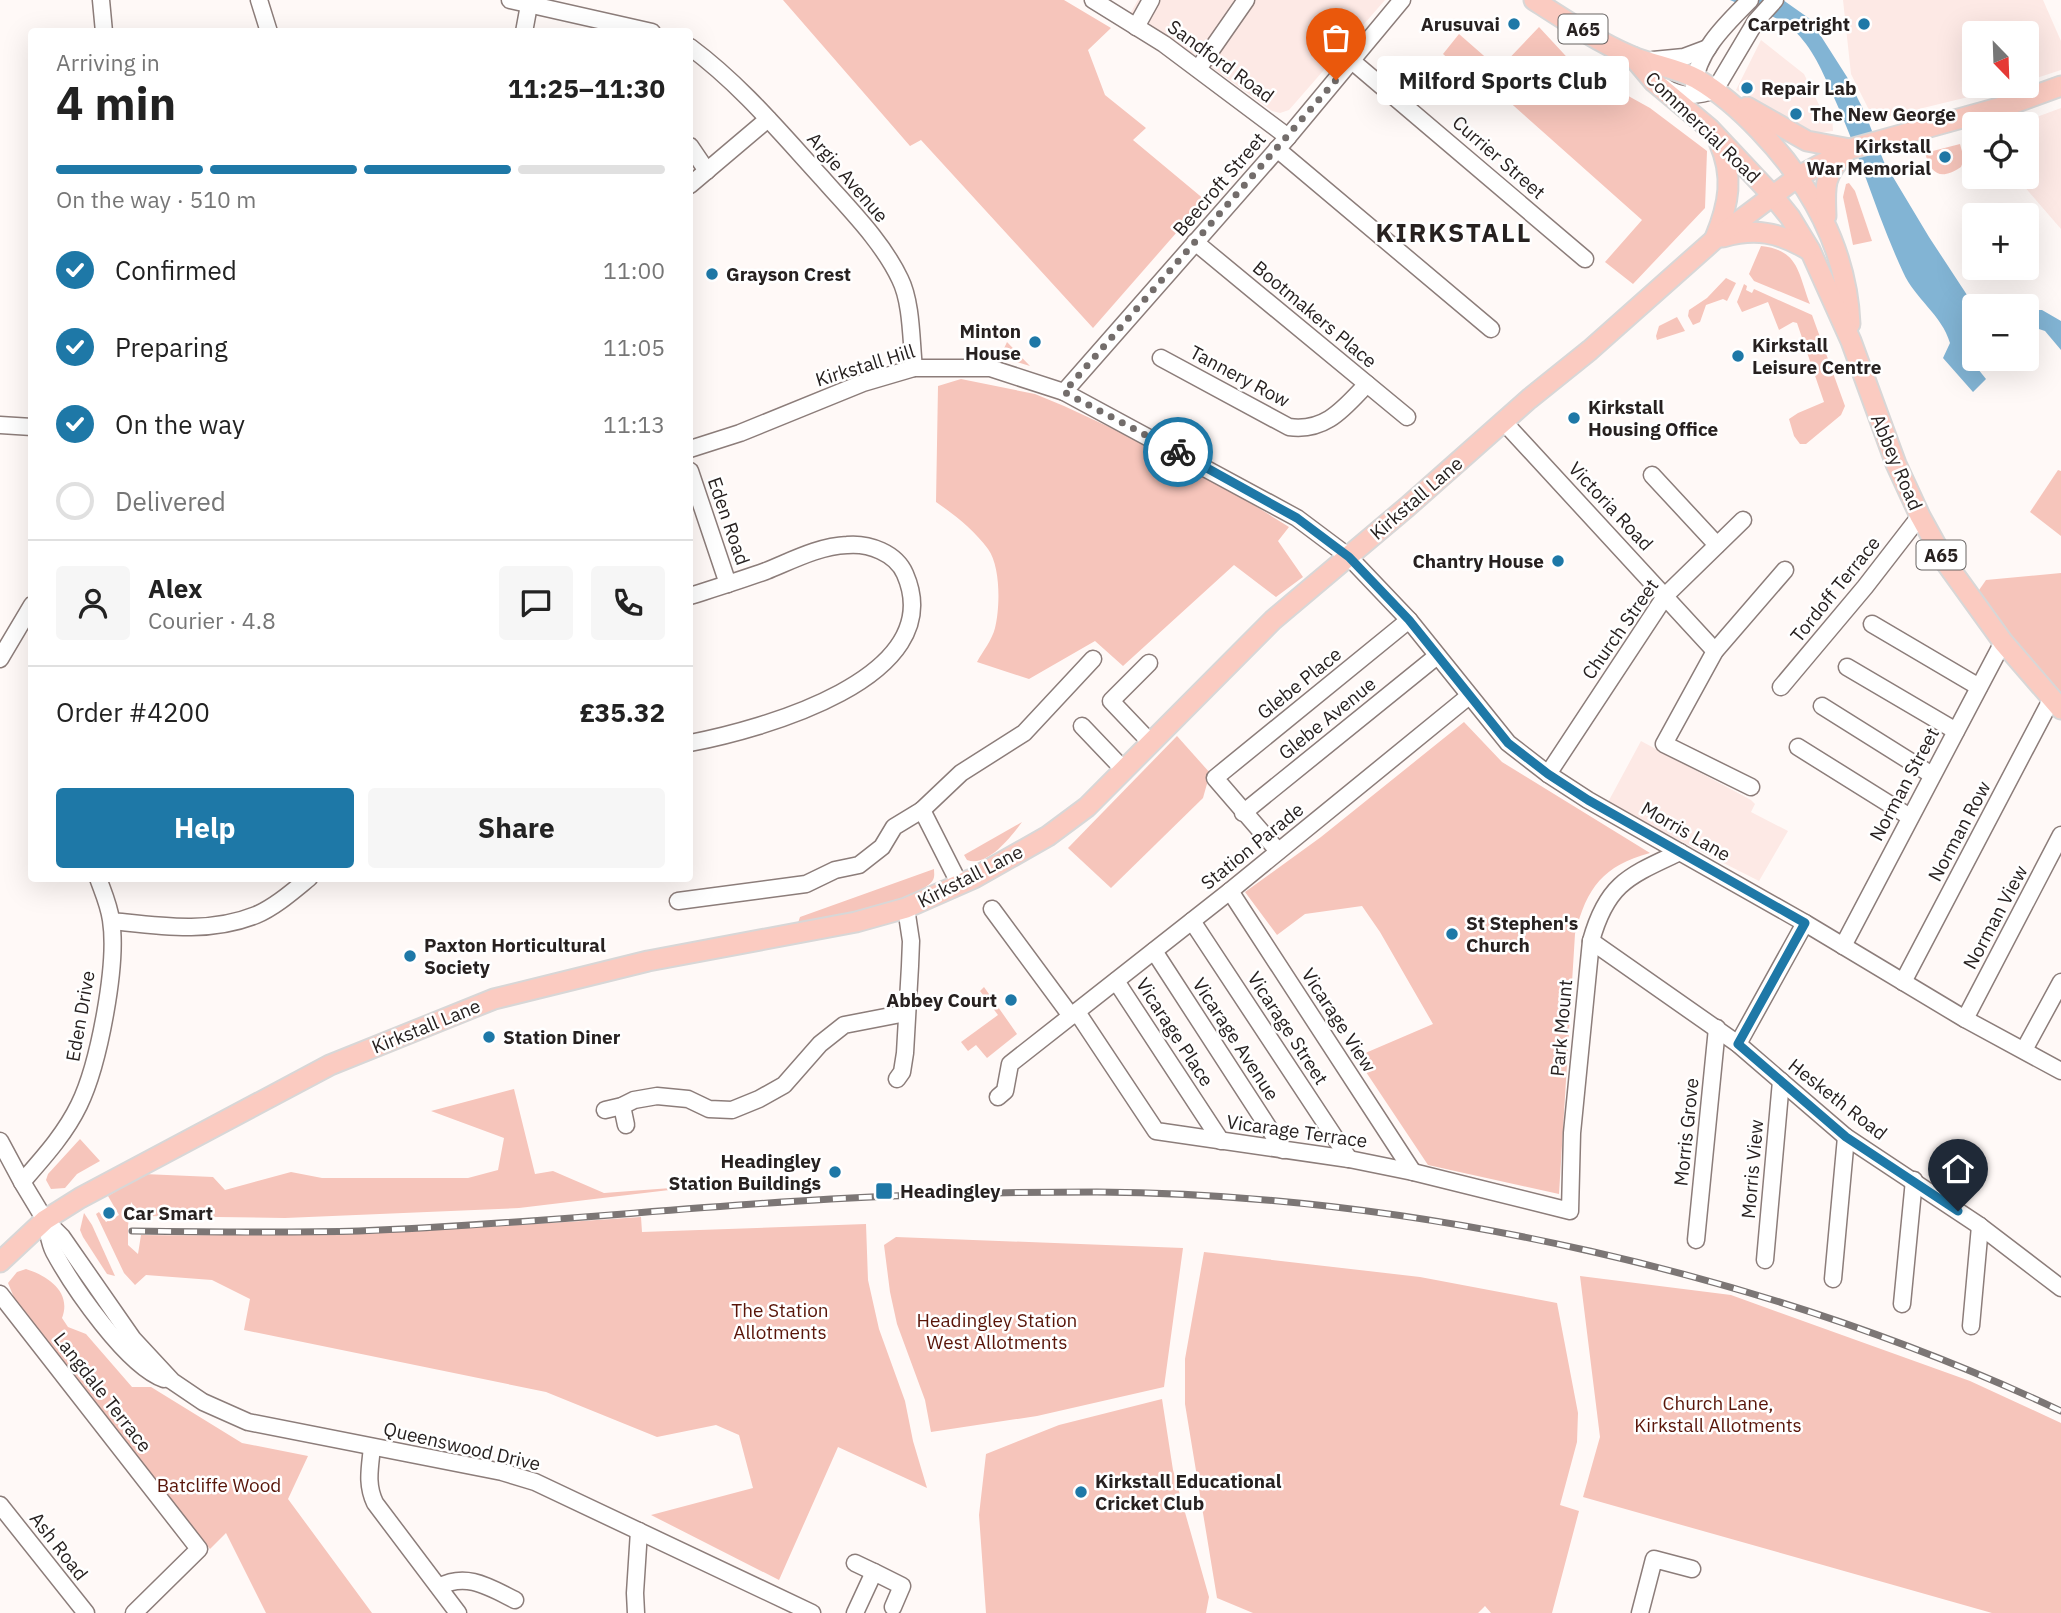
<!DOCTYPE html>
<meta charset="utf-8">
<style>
:root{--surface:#fff;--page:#f6f6f6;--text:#222;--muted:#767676;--line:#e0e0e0;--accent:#1e78a7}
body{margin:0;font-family:"IBM Plex Sans",sans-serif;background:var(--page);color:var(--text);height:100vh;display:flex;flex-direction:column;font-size:26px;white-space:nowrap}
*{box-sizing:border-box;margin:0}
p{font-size:23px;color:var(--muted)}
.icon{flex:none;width:38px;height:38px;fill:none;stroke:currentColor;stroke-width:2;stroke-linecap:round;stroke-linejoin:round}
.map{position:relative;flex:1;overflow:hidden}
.sheet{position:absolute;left:28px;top:28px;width:665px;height:854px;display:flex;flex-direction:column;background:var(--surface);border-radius:7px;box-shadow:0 7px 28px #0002}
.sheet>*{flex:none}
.needle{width:46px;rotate:157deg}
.buttons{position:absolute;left:1962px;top:21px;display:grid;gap:14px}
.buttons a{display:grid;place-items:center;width:77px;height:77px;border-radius:7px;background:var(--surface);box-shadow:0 7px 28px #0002;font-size:35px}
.pin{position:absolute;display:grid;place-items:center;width:60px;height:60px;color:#fff;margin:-72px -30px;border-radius:50% 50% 50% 0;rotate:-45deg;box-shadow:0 0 7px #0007}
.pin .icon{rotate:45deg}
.courier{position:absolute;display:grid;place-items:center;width:70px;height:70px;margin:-35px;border:5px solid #1e78a7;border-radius:50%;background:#fff;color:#222;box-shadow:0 2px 9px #0007}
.bubble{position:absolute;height:49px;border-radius:7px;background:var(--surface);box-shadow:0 7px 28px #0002;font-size:23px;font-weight:700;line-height:49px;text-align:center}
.headline em{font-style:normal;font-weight:700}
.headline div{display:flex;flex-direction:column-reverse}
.headline{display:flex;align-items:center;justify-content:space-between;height:119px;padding:0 28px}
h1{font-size:46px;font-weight:700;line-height:52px}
.bar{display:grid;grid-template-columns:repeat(4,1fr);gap:10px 7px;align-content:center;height:84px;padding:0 28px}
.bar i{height:9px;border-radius:5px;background:var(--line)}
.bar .current{background:var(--accent)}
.bar p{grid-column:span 4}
.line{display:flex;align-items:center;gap:18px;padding:0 28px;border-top:2px solid var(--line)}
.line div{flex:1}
.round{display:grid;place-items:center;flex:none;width:74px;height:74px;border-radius:7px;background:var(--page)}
ol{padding:0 28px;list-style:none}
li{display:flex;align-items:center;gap:21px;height:77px}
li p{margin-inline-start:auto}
li .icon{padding:7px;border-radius:50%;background:var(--accent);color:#fff;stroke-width:4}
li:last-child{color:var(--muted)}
li i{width:38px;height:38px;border:4px solid var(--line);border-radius:50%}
.action{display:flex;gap:14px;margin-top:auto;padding:14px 28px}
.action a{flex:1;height:80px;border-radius:7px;background:var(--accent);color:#fff;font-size:28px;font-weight:700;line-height:80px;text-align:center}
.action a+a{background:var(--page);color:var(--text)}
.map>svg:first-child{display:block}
.built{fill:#fde9e5}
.green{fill:#f6c5bb}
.water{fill:#82b4d4}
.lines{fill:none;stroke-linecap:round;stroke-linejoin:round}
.minor-casing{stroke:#8c7d7a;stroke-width:19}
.major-casing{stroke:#d8d7d7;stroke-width:23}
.minor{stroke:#fff;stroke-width:16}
.major{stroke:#fbcbc1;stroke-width:19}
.rail-casing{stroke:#7c7675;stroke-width:7}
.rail{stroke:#fff;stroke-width:4.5;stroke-dasharray:13;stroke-linecap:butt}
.done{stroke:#736d6b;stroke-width:7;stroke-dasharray:0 12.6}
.route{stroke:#1e78a7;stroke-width:9}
.poi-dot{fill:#1e78a7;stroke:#fff;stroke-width:2.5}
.labels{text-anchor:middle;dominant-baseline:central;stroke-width:5;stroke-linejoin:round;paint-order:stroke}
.shield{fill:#fff;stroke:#686463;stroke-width:2}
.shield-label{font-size:18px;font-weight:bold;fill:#272120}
.poi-label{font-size:19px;font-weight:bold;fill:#272120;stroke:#fff;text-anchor:start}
.street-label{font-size:19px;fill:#272120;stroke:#fff}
.park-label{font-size:19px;fill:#591509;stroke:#fff}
.district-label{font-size:26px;font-weight:bold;letter-spacing:2px;fill:#272120;stroke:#fff}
</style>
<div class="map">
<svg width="2061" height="1613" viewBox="0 0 2061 1613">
<rect width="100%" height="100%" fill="#fff9f7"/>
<g class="built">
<polygon points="1138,0 1385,0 1289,110 1280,113 1272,111 1196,56 1130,14"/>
<polygon points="1843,0 2043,0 2061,41 2061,70 2027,81 2026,33 1974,33 1974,86 2013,86 1874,120 1851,74"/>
<polygon points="1761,40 1804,74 1822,111 1832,114 1833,131 1816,133 1736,90"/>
<polygon points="2061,108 2061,229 2016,177 2026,177 2026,124 2018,124"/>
<polygon points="1641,741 1751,800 1755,804 1751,812 1788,831 1759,881 1607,804"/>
</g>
<g class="green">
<polygon points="783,0 1064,0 1111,28 1088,50 1105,95 1146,128 1133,140 1205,200 1093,328 921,140 910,146"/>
<polygon points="1539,27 1576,67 1650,108 1707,151 1705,208 1633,284 1605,262 1642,220 1487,82 1461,70 1443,54 1459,34 1499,69"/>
<path d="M1960,144L1964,159L1961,167C1940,181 1931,174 1925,153Z"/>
<polygon points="1849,183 1855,191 1872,241 1853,245 1843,197 1846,184"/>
<path d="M1761,246C1799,250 1798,273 1810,304L1754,281L1749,274Z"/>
<polygon points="1726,278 1736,283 1727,301 1723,299 1706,305 1700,322 1693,325 1688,316 1689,310 1707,298"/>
<polygon points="1744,284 1747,286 1746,290 1752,293 1754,289 1812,315 1845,406 1841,415 1806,444 1800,444 1794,436 1789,419 1798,413 1824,402 1797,323 1793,322 1779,330 1768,302 1742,312 1737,302"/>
<polygon points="1677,317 1685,331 1657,340 1656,336 1659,326"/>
<polygon points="1007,342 1030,366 1000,357"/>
<path d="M961,379L1035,394L1064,406L1133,438L1233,492L1289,527L1278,541L1303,577L1276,597L1234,565L1123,666L1095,641L1029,679L977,662C983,651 992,640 995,628C1000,608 1001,567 988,549C974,530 955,515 936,502L938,386Z"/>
<polygon points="2058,470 2061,471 2061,536 2030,512"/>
<polygon points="2061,573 2061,693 2043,676 1977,593 1986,580"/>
<path d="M1464,722L1502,762L1650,853C1603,866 1587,887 1575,934L1559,1194L1428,1165L1356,1057L1433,1024L1380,932L1362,906L1305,914L1277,935L1245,892L1321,837Z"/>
<polygon points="1177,736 1210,773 1203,798 1111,888 1068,848"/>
<path d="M1022,822C1011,837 987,868 967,860L964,855Z"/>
<path d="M934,869C934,873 935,876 933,880C920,901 823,919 798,923L800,917Z"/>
<polygon points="984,987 1017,1034 987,1058 976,1045 968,1051 961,1042 998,1015 980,991"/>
<path d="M514,1089L535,1174L553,1171L604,1193L711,1185L519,1208L285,1218L141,1216L131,1202L128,1226V1245L138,1254L141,1235C307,1237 475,1229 641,1217L642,1232L866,1224L868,1280L879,1329L905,1401L913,1441L927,1488L838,1447L779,1580L651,1515L753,1488L739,1435L716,1425L657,1437L546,1392L244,1330L250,1299L212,1280L146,1275L135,1285L124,1273L96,1214L99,1212L106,1222L119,1215L108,1196L144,1174L213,1177L225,1190L291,1172L322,1178H468L498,1170L504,1138L431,1111Z"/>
<polygon points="80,1139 100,1161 77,1174 65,1188 51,1189 46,1180 48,1174"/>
<polygon points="84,1213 92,1225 115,1276 107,1274 83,1237 80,1230"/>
<polygon points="896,1237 1183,1248 1164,1387 1037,1416 931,1432 925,1400 897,1324 890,1292 884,1245"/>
<polygon points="1204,1252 1420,1277 1557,1303 1578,1413 1577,1442 1560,1505 1579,1511 1552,1613 1491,1613 1485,1606 1478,1613 1253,1613 1217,1598 1185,1404 1185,1359"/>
<path d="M26,1269C48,1276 72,1292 62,1318L68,1327L86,1334L132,1387H151L242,1443L308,1456L288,1499L372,1613H266L226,1533L210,1549L19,1310L8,1283L17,1272Z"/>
<polygon points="1580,1276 1731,1295 1970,1381 2061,1423 2061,1613 1992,1613 1583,1497 1600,1437"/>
<polygon points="1162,1399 1173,1470 1209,1597 1206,1613 986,1613 979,1515 986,1454 1059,1425"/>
</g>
<g class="water">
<path d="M1730,0H1783L1810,19L1847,77L1865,113L1884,162L1929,237L1969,298L1981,306H1974V341L1969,338L1962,349L1986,379L1973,392L1943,358L1950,343C1942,315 1915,299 1903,272C1876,214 1859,151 1832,93C1821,68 1810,43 1789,26C1775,15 1746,7 1730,0Z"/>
<polygon points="2028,310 2042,310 2061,321 2061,350 2045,331 2027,325"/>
</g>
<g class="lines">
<defs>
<g id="minor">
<polyline points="101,0 104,32"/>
<polyline points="259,0 269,32"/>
<polyline points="510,0 652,32"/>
<polyline points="1093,0 1164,44 1288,137"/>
<polyline points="1136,27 1151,0"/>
<polyline points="524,32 529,5"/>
<path d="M690,47C741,85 779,131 822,178C849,209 882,241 900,279C912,303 911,342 914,368"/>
<polyline points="1653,60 1684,57 1708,48"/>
<polyline points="1352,61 1585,259"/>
<polyline points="1198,69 1246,0"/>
<path d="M1664,87C1681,97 1697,97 1715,90L1756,21L1775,0"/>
<path d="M1694,87C1696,52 1727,23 1750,0"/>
<polyline points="690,146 707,171"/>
<polyline points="1277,149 1491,329"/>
<polyline points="690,185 768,119"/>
<polyline points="1195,242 1407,417"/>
<path d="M1161,358L1289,427C1326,432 1344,408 1367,384"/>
<polyline points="1064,392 1288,137 1402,0"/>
<polyline points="1503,421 1715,651"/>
<polyline points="0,425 32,427"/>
<polyline points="690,449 740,433 863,383 914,368 990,368 1064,392 1297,518 1349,557 1409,620 1508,743 1548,774 1588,800 1805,923 1965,1019 2061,1071"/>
<polyline points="690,471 728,584"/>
<polyline points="1652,475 1717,545"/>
<path d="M690,596C715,588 741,580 766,571C791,561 819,546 847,545C869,543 896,553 905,574C951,679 758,730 690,743"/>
<polyline points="1872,624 1979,687"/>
<polyline points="0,659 32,605"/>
<polyline points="1149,663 1111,701 1151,743"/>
<polyline points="1847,667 1956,731"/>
<polyline points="1781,687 1865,587 1920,516"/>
<polyline points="1822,706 1932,775"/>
<polyline points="1082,726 1124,770"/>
<polyline points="1798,747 1910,817"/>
<polyline points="1548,774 1666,595 1743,520"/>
<polyline points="1751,787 1664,744 1715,651 1785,570"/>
<polyline points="922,810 961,773 1024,733 1093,659"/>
<polyline points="1243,813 1437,656"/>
<polyline points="1278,851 1215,778 1409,620"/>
<polyline points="1230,891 1413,1172"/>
<polyline points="678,901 806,884 835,870 859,865 882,847 894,827 922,810 960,885"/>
<polyline points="992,909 1071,1016"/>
<path d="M112,921C160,926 209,934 256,915C275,907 293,891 309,878"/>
<polyline points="1192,921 1349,1159"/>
<polyline points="1591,941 1738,1044 1846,1137 1980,1226 2061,1288"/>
<polyline points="1843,946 2003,642"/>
<polyline points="1154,951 1283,1150"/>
<polyline points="1116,981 1221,1141"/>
<polyline points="1903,982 2051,700"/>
<path d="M1077,1012L1156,1131L1349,1159L1413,1172L1570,1211L1572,1133L1591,941C1607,883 1629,876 1680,852"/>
<polyline points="1965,1019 2061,835"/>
<polyline points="1738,1044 1805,923"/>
<polyline points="2024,1050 2061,982"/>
<polyline points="897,1079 902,1072 905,1053 910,966 911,941 906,908"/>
<polyline points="998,1097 1005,1091 1010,1064 1230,891 1469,696"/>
<polyline points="622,1106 626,1125"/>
<polyline points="605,1110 622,1106 634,1100 657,1096 688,1099 709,1109 732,1110 759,1099 784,1085 820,1044 844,1025 906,1013"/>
<polyline points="0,1141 22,1182 45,1220 62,1237 133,1339 172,1381 203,1402 248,1422 502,1472 535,1482 812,1613"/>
<path d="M22,1182C43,1158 65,1134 79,1105C99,1064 118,964 111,920C109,905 103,892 98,878"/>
<path d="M45,1220C48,1230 49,1243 54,1252C73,1287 127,1366 164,1379"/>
<polyline points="1696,1240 1717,1028"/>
<polyline points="1765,1260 1781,1081"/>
<polyline points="1833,1279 1846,1137"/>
<polyline points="0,1294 199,1549 134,1613"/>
<polyline points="1902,1304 1914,1180"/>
<polyline points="1971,1326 1980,1226"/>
<path d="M372,1447C370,1468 366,1484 375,1503L458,1613"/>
<polyline points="0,1505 86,1613"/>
<polyline points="855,1563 874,1572"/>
<path d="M439,1587C466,1572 489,1587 515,1600"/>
<polyline points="636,1613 635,1593 639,1531"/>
<polyline points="855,1613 874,1572 902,1586 893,1607"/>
<polyline points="1640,1613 1654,1559 1692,1569"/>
</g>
<g id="major">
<path d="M1534,0C1565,20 1598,42 1631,56C1652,65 1677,68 1697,79C1721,93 1740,110 1759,130C1810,183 1847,249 1850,324"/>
<polyline points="1633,57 1654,82 1709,128 1773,196 1790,217 1810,250 1851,341 1896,464 1920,516 1946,563 2003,642 2061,709"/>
<polyline points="1747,107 1807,141 1850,149"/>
<path d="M1826,216C1825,188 1823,176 1844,155"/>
<path d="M1723,237C1755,228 1778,232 1807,249"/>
<path d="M1715,238C1729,204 1734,176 1719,142"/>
<polyline points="0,1262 45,1220 80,1198 330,1065 494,999 648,961 856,922 906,908 974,878 1048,836 1087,807 1273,620 1407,507 1529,399 1590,350 1715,239 1799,176 1850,149 2009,105 2061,86"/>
</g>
</defs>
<use href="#minor" class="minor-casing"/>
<use href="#major" class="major-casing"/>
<use href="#minor" class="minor"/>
<use href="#major" class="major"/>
<defs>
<path id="rail" d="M132,1231C208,1232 283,1233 359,1231C517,1225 674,1208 831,1199C919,1194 1009,1192 1097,1192C1417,1194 1772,1275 2061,1411"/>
</defs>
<use href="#rail" class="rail-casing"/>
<use href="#rail" class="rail"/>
</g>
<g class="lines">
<polyline class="done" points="1178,452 1064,392 1336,80"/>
<polyline class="route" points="1178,452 1297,518 1349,557 1409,620 1508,743 1548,774 1588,800 1805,923 1738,1044 1846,1137 1958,1211"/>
</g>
<g class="poi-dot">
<circle cx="1514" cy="24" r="7"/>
<circle cx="1864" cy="24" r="7"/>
<circle cx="1747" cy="88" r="7"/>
<circle cx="1796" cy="114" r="7"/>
<circle cx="1945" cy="157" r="7"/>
<circle cx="712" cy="274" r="7"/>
<circle cx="1035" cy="342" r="7"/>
<circle cx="1738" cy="356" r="7"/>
<circle cx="1574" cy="418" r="7"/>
<circle cx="1558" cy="561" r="7"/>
<circle cx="1452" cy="934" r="7"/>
<circle cx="410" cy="956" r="7"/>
<circle cx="1011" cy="1000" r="7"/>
<circle cx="489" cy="1037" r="7"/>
<circle cx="835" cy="1172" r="7"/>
<rect x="875" y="1182" width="18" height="18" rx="3.5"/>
<circle cx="109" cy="1213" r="7"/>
<circle cx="1081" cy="1492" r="7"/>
</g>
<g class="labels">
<g class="shield">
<rect x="1558.5" y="14.5" width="49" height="29" rx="5"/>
<rect x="1916.5" y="540.5" width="49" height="29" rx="5"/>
</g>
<g class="shield-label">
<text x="1583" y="29">A65</text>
<text x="1941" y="555">A65</text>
</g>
<g class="poi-label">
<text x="1500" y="24" text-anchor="end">Arusuvai</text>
<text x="1850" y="24" text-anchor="end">Carpetright</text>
<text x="1761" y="88">Repair Lab</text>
<text x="1810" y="114">The New George</text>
<text x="1931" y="146" text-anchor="end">Kirkstall<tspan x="1931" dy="22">War Memorial</tspan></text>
<text x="726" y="274">Grayson Crest</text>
<text x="1021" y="331" text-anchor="end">Minton<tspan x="1021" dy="22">House</tspan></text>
<text x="1752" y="345">Kirkstall<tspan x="1752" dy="22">Leisure Centre</tspan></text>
<text x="1588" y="407">Kirkstall<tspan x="1588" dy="22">Housing Office</tspan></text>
<text x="1544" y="561" text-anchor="end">Chantry House</text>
<text x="1466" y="923">St Stephen's<tspan x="1466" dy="22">Church</tspan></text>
<text x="424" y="945">Paxton Horticultural<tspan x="424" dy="22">Society</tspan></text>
<text x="997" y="1000" text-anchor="end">Abbey Court</text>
<text x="503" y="1037">Station Diner</text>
<text x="821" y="1161" text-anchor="end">Headingley<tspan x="821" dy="22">Station Buildings</tspan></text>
<text x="900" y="1191">Headingley</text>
<text x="123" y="1213">Car Smart</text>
<text x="1095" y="1481">Kirkstall Educational<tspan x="1095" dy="22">Cricket Club</tspan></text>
</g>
<g class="street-label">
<text transform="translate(1221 61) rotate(36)">Sandford Road</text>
<text transform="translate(1703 127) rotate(44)">Commercial Road</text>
<text transform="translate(1499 157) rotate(41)">Currier Street</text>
<text transform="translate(848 177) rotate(49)">Argie Avenue</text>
<text transform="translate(1219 184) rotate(-49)">Beecroft Street</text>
<text transform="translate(1315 314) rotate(40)">Bootmakers Place</text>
<text transform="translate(865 365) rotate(-17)">Kirkstall Hill</text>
<text transform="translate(1240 376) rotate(28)">Tannery Row</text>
<text transform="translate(1897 462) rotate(67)">Abbey Road</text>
<text transform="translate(1416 498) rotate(-41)">Kirkstall Lane</text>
<text transform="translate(1611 506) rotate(47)">Victoria Road</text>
<text transform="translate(729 521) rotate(71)">Eden Road</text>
<text transform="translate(1835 589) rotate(-51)">Tordoff Terrace</text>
<text transform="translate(1620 629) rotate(-55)">Church Street</text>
<text transform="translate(1299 683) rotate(-39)">Glebe Place</text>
<text transform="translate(1327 718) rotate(-39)">Glebe Avenue</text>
<text transform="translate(1904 784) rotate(-62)">Norman Street</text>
<text transform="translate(1686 831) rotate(30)">Morris Lane</text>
<text transform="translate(1959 831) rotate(-62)">Norman Row</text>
<text transform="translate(1252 846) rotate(-39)">Station Parade</text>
<text transform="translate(970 876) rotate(-27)">Kirkstall Lane</text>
<text transform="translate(1995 917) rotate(-62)">Norman View</text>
<text transform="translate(80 1016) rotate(-80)">Eden Drive</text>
<text transform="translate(1339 1020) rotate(57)">Vicarage View</text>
<text transform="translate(426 1026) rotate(-22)">Kirkstall Lane</text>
<text transform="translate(1288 1028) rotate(57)">Vicarage Street</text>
<text transform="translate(1561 1028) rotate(-85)">Park Mount</text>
<text transform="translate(1175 1032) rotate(57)">Vicarage Place</text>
<text transform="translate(1236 1039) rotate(57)">Vicarage Avenue</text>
<text transform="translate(1838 1099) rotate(38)">Hesketh Road</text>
<text transform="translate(1297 1131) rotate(8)">Vicarage Terrace</text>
<text transform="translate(1686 1132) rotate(-84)">Morris Grove</text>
<text transform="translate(1752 1169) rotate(-85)">Morris View</text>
<text transform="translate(103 1392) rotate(52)">Langdale Terrace</text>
<text transform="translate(462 1446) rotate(13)">Queenswood Drive</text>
<text transform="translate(59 1546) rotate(52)">Ash Road</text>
</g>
<g class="park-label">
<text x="780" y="1310">The Station<tspan x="780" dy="22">Allotments</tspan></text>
<text x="997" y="1320">Headingley Station<tspan x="997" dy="22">West Allotments</tspan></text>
<text x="1718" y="1403">Church Lane,<tspan x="1718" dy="22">Kirkstall Allotments</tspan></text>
<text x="219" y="1485">Batcliffe Wood</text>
</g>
<g class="district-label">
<text x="1454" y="232">KIRKSTALL</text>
</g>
</g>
</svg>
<div class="buttons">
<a><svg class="needle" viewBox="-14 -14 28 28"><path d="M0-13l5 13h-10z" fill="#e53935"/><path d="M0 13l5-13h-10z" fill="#767676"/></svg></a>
<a><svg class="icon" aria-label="locate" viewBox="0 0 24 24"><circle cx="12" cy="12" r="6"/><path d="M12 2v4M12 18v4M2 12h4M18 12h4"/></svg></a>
<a>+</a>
<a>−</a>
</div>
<div class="pin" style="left:1336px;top:80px;background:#ea580c"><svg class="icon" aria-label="bag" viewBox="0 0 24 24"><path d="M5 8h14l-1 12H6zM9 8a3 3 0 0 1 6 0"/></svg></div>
<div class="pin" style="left:1958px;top:1211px;background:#1f2937"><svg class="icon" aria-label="home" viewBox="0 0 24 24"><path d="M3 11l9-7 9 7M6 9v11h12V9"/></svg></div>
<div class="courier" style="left:1178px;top:452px"><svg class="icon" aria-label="bike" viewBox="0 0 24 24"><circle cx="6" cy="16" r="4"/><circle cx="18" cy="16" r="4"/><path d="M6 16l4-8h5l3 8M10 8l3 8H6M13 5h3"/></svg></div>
<div class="bubble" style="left:1377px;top:56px;width:252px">Milford Sports Club</div>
<section class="sheet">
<div class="headline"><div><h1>4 min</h1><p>Arriving in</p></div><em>11:25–11:30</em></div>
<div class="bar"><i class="current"></i><i class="current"></i><i class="current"></i><i></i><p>On the way · 510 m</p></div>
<ol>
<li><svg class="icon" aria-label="check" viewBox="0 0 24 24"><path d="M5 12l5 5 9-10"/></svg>Confirmed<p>11:00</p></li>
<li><svg class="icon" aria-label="check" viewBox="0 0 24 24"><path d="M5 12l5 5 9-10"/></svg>Preparing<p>11:05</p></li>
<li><svg class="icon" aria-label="check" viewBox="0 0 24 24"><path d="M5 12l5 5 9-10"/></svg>On the way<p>11:13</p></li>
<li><i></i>Delivered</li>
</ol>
<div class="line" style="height:126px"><a class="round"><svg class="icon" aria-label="person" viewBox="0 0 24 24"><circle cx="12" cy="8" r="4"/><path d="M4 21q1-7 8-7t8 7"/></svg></a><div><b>Alex</b><p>Courier · 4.8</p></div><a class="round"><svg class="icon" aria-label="chat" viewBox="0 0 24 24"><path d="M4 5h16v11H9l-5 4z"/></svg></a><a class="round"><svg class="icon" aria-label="phone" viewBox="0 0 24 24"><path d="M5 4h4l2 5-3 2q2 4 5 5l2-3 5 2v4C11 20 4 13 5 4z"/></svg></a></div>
<div class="line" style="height:91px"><div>Order #4200</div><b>£35.32</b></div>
<div class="action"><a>Help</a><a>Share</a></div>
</section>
</div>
